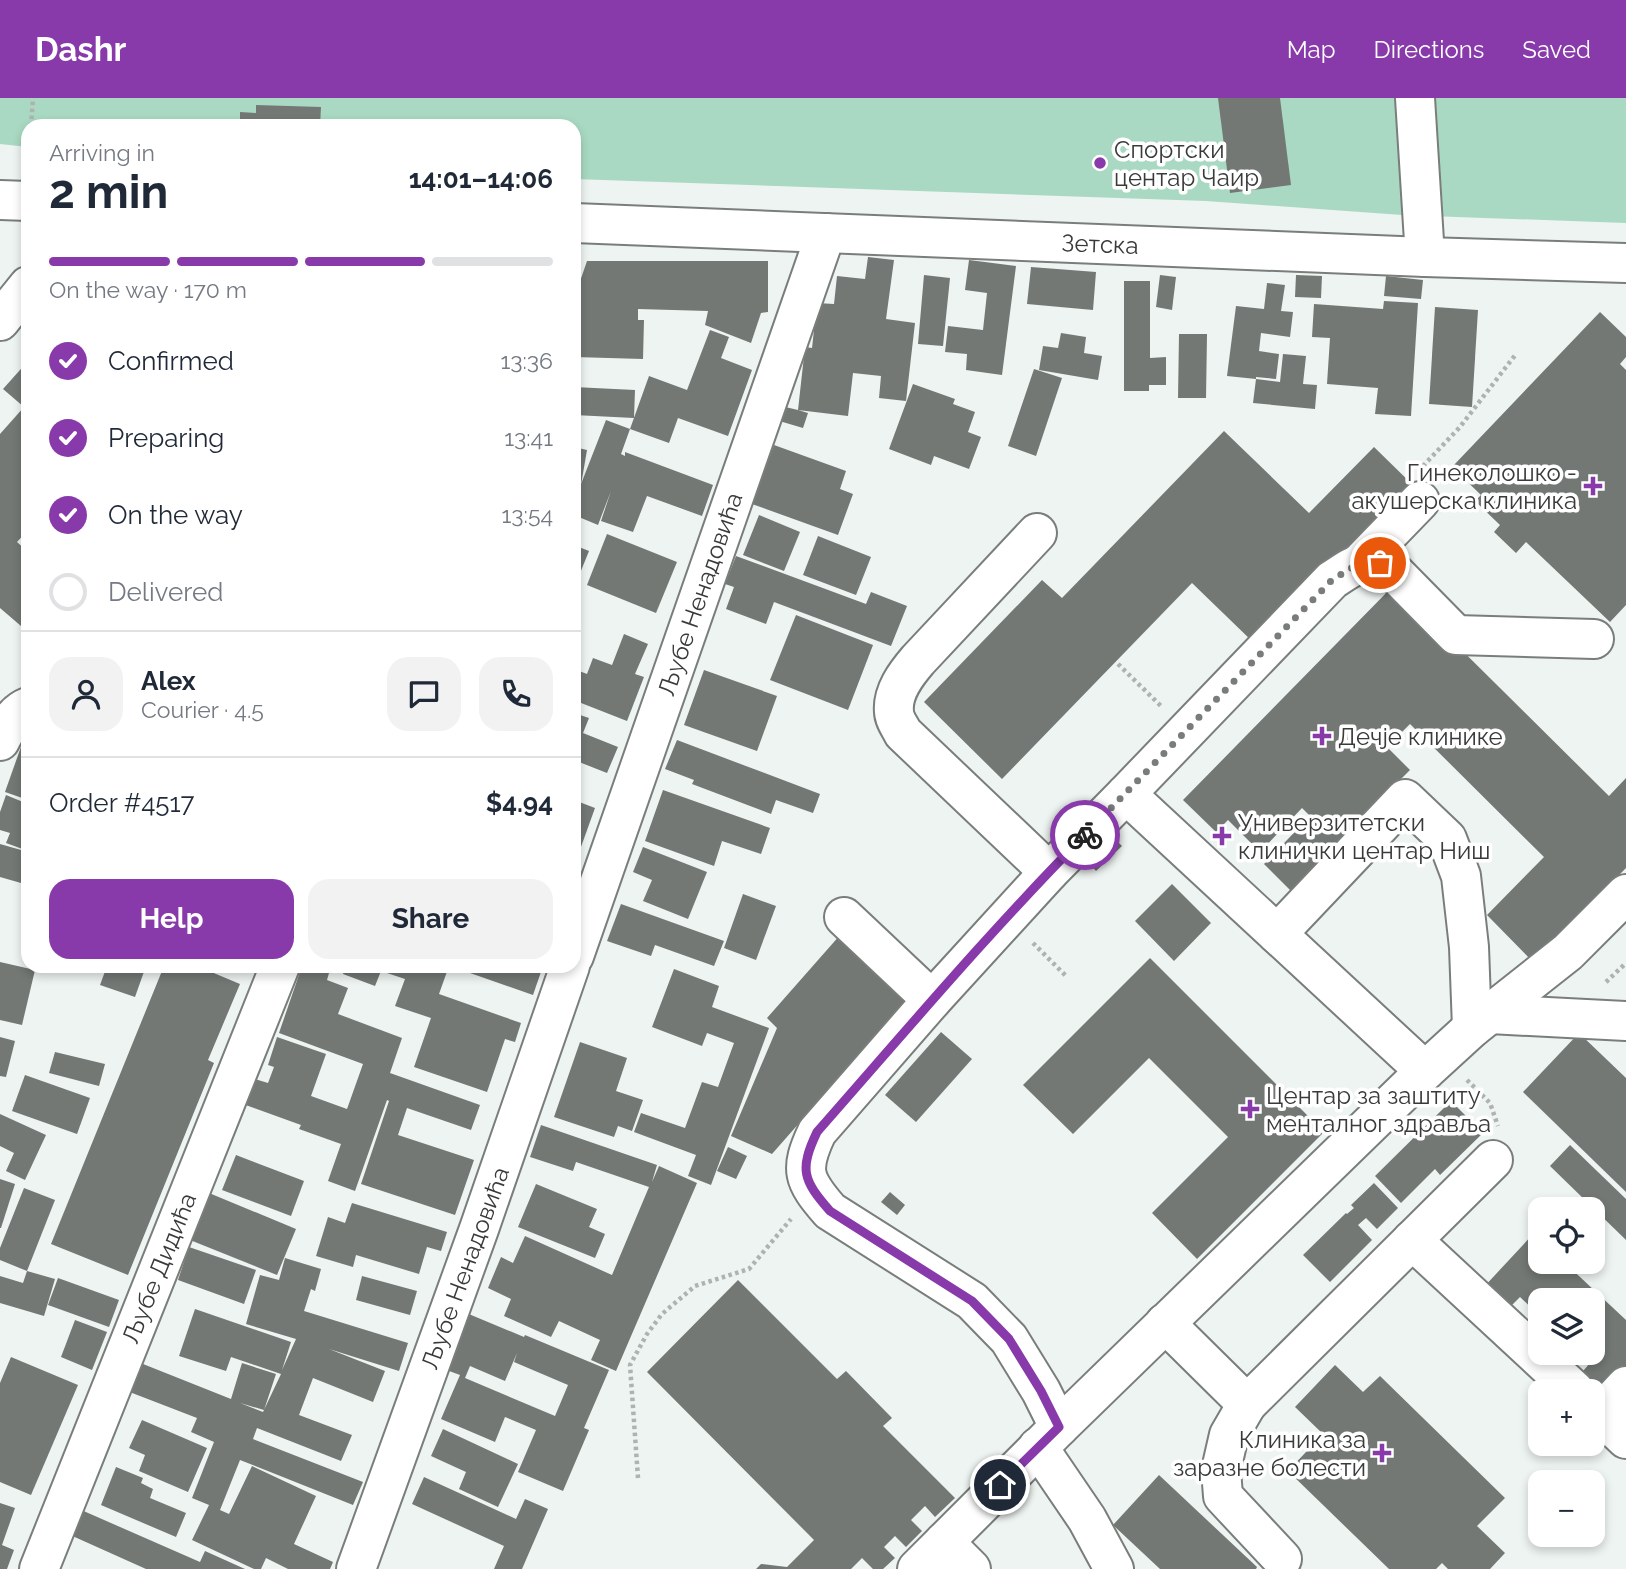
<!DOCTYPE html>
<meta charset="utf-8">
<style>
:root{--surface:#fff;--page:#f2f2f3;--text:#1f2937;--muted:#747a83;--line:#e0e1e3;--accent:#883aaa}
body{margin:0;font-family:Raleway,sans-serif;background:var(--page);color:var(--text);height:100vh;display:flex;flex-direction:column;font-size:26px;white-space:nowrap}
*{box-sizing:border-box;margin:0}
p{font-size:23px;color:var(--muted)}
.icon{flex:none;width:38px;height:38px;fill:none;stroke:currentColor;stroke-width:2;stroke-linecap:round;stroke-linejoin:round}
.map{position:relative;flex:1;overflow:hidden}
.drawer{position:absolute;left:21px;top:21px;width:560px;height:854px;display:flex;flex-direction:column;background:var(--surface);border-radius:21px;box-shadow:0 4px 10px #0003}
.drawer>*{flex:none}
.buttons{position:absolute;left:1528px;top:1099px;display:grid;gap:14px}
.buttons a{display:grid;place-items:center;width:77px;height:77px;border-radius:14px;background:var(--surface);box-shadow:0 4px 10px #0003;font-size:35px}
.pin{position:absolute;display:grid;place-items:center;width:60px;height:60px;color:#fff;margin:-30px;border:4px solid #fff;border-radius:50%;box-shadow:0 2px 7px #0007}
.courier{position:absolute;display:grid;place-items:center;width:70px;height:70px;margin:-35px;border:5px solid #883aaa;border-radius:50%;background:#fff;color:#222;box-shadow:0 2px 9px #0007}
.overview em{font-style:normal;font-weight:700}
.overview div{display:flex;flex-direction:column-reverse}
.overview{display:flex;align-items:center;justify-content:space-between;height:119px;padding:0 28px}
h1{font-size:46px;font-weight:700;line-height:52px}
.bar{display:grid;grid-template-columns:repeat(4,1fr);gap:10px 7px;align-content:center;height:84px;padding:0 28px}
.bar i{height:9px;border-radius:5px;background:var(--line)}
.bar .selected{background:var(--accent)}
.bar p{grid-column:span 4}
.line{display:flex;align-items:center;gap:18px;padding:0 28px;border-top:2px solid var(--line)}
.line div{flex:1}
.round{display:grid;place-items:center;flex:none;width:74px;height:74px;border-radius:21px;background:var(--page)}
ol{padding:0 28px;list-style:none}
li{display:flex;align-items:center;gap:21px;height:77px}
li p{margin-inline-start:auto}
li .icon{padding:7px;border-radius:50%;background:var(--accent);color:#fff;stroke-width:4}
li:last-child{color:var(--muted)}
li i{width:38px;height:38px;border:4px solid var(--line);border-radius:50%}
.cta{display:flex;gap:14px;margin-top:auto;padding:14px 28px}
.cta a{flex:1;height:80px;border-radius:21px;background:var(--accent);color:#fff;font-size:28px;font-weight:700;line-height:80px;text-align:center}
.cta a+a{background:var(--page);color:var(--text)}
header{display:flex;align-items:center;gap:42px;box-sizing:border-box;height:98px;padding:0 35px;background:var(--accent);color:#fff}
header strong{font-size:33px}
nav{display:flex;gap:38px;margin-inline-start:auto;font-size:24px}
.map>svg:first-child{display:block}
.park{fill:#a9d9c2}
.building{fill:#737875;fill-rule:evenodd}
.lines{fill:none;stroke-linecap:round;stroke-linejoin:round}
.minor-casing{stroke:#797e7b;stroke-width:42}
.path{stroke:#aeb3b1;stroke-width:4.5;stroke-dasharray:3.5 3.5;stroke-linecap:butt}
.minor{stroke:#fff;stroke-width:38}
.done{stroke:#787c7a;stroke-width:7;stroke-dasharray:0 12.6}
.route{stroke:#883aaa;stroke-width:9}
.poi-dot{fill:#883aaa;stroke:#fff;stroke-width:2.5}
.labels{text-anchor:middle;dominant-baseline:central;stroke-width:7;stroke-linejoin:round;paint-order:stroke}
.poi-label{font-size:24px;fill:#393b3a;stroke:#fff;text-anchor:start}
.street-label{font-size:24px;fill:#393b3a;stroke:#fff}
</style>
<header>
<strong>Dashr</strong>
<nav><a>Map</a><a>Directions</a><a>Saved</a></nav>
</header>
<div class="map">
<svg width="1626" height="1471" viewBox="0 0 1626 1471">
<rect width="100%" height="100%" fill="#eef4f1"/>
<polygon class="park" points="0,0 1626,0 1626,125 1402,117 1206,103 574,81 574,28 28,28 28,49 0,46"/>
<g class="building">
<polygon points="1218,0 1280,0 1291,87 1230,95"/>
<polygon points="256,7 321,9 320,28 240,28 240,14 256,15"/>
<polygon points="868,159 894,162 886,221 915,225 906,303 879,300 881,278 853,275 848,318 798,312 808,315 803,330 776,322 781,308 798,312 805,249 812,250 817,205 834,206 837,178 865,181"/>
<polygon points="969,162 1016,168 1002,277 966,272 967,256 945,254 948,228 983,232 987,195 965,192"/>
<polygon points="587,163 768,163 768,214 761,215 751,245 705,227 708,213 638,211 638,222 644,222 643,261 574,259 574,201"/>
<polygon points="1031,169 1096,174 1093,212 1027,206"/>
<polygon points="924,177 950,180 943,248 918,246"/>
<polygon points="1160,177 1176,179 1172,212 1156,209"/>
<polygon points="1296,177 1322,178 1321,200 1295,199"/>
<polygon points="1386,178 1423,182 1421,201 1384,198"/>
<polygon points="1124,183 1150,183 1150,260 1166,259 1166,287 1149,287 1149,293 1124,293"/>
<polygon points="1267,185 1285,187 1281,213 1293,214 1290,239 1261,235 1259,253 1279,256 1276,281 1256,279 1256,281 1227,278 1236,208 1264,211"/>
<polygon points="1384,203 1418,205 1411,318 1375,316 1378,290 1327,286 1330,240 1312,239 1314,206 1383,211"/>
<polygon points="1435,209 1478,212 1472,309 1429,306"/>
<polygon points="1600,214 1626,239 1626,259 1620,266 1626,272 1626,507 1610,524 1526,444 1516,455 1494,434 1500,427 1475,403 1481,397 1452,369"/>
<polygon points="710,232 729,239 721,260 752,272 728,338 678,320 669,345 630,331 649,278 687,292"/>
<polygon points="1061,235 1086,239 1084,255 1102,258 1098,282 1039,272 1043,248 1058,250"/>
<polygon points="1179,236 1207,236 1206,300 1178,300"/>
<polygon points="1283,256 1306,258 1303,286 1317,287 1315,311 1253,305 1256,281 1280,284"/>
<polygon points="28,263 28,432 17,444 28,454 28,534 0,510 0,336 24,309 3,291"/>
<polygon points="1034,271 1062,280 1036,358 1008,348"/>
<polygon points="913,286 955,301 953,306 975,314 968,334 981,339 969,371 934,358 931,367 889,351"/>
<polygon points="574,289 635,292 634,320 574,317"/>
<polygon points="606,322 630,331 621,356 625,358 625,354 713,387 702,418 647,398 633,434 601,423 611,393 598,427 574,417 574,404"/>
<polygon points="1224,333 1309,415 1374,349 1418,392 1353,459 1345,451 1254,545 1192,485 1002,681 924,604 1042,482 1062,500"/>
<polygon points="774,347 846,373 840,391 853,396 838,437 752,406"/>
<polygon points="574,349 587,352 581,387 574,386"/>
<polygon points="759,417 800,434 784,473 743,457"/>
<polygon points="607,436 677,464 656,515 587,487"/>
<polygon points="818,438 871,459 856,497 803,477"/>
<polygon points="574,447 589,453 574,490"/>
<polygon points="736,458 866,506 871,494 907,508 891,548 774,504 766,526 726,511 734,489 725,486"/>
<polygon points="1395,486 1609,698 1626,680 1626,770 1533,864 1487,817 1544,759 1410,626 1387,649 1410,672 1374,708 1298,800 1264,766 1310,718 1302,710 1260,754 1228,722 1216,734 1183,702"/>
<polygon points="796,517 873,547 848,612 770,582"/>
<polygon points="624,536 648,546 635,576 644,579 627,623 576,603 574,609 574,571 587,576 593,560 612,567"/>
<polygon points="704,572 777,598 757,653 684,627"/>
<polygon points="574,615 589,620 583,635 618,649 607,675 574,662"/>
<polygon points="28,629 28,702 5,694"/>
<polygon points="677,642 820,696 813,715 776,702 771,716 692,686 694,682 665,671"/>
<polygon points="663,692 770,730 761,756 722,743 714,768 645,743"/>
<polygon points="6,697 28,706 28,753 6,745 10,735 0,732 0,714"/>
<polygon points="574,702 595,710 577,760 574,759"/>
<polygon points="1110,736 1122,748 1096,773 1085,761"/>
<polygon points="0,746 28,754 28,787 0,779"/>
<polygon points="643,749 707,774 688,821 643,803 652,782 633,774"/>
<polygon points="1172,786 1211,825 1174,863 1135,823"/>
<polygon points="743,796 776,808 756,862 724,850"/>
<polygon points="27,805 28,805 28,823 23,821"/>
<polygon points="621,806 724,843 714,868 655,847 651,858 607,843"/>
<polygon points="848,828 917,891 772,1056 731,1038 777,930 767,920"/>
<polygon points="1150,860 1324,1034 1197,1161 1152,1115 1228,1039 1149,960 1073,1036 1023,987"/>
<polygon points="0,864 35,872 22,927 0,922"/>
<polygon points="107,868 146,868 135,899 100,887"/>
<polygon points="164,868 197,868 240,886 208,962 214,965 128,1177 51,1146"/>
<polygon points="302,868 331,868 327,882 348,890 338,916 402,940 390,975 480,1007 471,1032 407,1010 398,1037 474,1062 455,1117 361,1086 389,1003 387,1002 355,1093 328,1083 341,1046 299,1031 301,1027 243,1006 252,980 268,985 274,969 268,967 277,939 326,956 311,998 347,1011 363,966 279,935"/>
<polygon points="345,868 449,868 439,896 521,925 515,944 505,941 487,994 414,969 431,920 395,908 405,881 381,873 375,888 343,876"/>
<polygon points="450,868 534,868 542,871 533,897"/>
<polygon points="674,871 719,888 712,909 769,930 711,1087 688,1078 696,1057 634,1034 641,1015 685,1030 702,984 718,989 734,945 707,935 702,948 652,929"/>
<polygon points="941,934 972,961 916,1024 885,997"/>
<polygon points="1579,935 1626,980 1626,1094 1523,994"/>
<polygon points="0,939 15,943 6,979 0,978"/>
<polygon points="580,944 627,960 616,993 643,1002 632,1033 618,1028 614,1039 554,1019"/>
<polygon points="55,954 105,966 99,988 49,975"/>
<polygon points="25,977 90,1000 77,1036 12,1013"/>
<polygon points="1451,1003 1483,1035 1440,1077 1435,1071 1401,1105 1375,1078"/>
<polygon points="0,1016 46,1037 25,1082 6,1073 14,1055 0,1048"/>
<polygon points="541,1027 657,1067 652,1084 659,1068 697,1085 616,1273 591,1262 600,1242 559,1223 551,1239 504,1218 511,1201 488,1190 501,1159 513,1165 525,1138 612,1177 649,1089 576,1064 573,1073 530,1059"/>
<polygon points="1570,1047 1626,1101 1626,1142 1550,1068"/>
<polygon points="728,1049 747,1058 736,1081 717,1073"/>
<polygon points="236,1057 304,1083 291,1118 222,1092"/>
<polygon points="0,1081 15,1086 1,1130 0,1130"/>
<polygon points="1374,1085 1398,1110 1377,1131 1366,1120 1358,1127 1372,1142 1330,1184 1303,1157 1346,1115 1347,1116 1354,1110 1351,1107"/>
<polygon points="536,1086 597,1111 589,1129 605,1136 595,1160 518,1129"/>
<polygon points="24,1090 55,1102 27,1173 0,1162 0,1150"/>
<polygon points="890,1094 905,1107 897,1117 881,1104"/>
<polygon points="209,1095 296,1131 277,1177 190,1142"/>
<polygon points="352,1105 447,1134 441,1153 427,1149 419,1176 356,1157 353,1169 316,1158 328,1119 345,1125"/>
<polygon points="1534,1135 1540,1141 1540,1164 1564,1164 1626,1222 1626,1274 1599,1302 1577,1280 1590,1265 1579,1255 1592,1255 1592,1202 1540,1202 1540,1218 1520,1199 1506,1213 1483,1190"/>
<polygon points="189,1149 256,1172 244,1206 178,1182"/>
<polygon points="285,1160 321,1171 315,1193 311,1191 304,1213 408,1245 399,1273 329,1251 385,1273 373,1304 313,1280 299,1317 352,1337 341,1363 257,1330 253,1341 363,1384 353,1407 240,1362 220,1412 229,1416 252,1368 316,1398 294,1446 333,1464 330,1471 288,1471 266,1460 261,1471 254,1471 192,1442 209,1407 192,1400 214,1344 191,1334 197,1320 127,1293 138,1264 231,1301 242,1265 276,1276 264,1312 240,1305 263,1314 281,1276 231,1259 226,1273 179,1258 195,1211 291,1244 282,1272 296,1241 246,1226 260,1177 279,1182"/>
<polygon points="27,1173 55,1181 44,1218 0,1205 0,1178 23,1185"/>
<polygon points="362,1178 417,1193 410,1217 356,1202"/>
<polygon points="58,1180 119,1202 109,1229 48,1207"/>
<polygon points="738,1182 837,1281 846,1273 892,1320 883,1328 955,1400 935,1419 925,1408 911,1422 922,1433 906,1449 895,1438 884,1449 895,1460 883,1471 873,1471 862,1460 851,1471 756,1471 761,1466 787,1469 814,1442 647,1274"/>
<path d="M464,1214L524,1239L525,1237L609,1272L584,1330L589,1332L563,1393L518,1374L536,1332L505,1319L495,1344L441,1321L460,1277L441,1270ZM517,1255L514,1264L568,1287L555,1318L465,1280L470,1268L505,1283Z"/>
<polygon points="75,1222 107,1234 92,1272 61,1259"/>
<polygon points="11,1259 78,1287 31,1397 0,1384 0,1285"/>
<polygon points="1335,1267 1363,1294 1380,1278 1505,1400 1477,1428 1505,1455 1490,1471 1448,1471 1442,1465 1436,1471 1389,1471 1288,1373 1323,1336 1295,1309"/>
<polygon points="142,1322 207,1350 188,1394 139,1373 145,1357 129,1350"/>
<polygon points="443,1331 518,1366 498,1409 459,1391 466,1374 431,1358"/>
<polygon points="116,1369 143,1380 141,1385 153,1391 150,1400 186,1415 176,1439 101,1407"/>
<polygon points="1159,1377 1257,1469 1256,1471 1160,1471 1113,1427"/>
<polygon points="424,1379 516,1421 525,1401 548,1411 522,1471 494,1471 504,1448 412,1406"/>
<polygon points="0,1405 15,1410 2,1447 14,1452 7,1471 0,1471"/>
<polygon points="79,1411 200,1464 205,1453 245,1471 146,1471 68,1436"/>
</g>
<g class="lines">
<defs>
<g id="minor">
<polyline points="1415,0 1425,159"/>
<polyline points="0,102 28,103"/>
<polyline points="574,125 1425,159 1626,165"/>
<polyline points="0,223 28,188"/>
<path d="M1037,435L918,562C906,576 892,594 894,614C894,621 900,629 903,635L1049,774"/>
<polyline points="1361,464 1420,403"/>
<path d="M0,643C7,630 13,615 28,609"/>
<polyline points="1126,696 1425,973"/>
<polyline points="844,819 932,902"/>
<polyline points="1277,836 1405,701 1447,741 1461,778 1469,849 1472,930"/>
<polyline points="574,858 826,135"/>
<polyline points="1490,916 1626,923"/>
<polyline points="1412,1142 1575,1293"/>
<polyline points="1165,1225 1247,1306 1493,1062"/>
<polyline points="1247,1306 1229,1337 1221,1372 1223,1398 1282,1461"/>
<polyline points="1592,1309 1600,1316 1626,1288"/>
<polyline points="1600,1316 1626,1341"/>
<path d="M1059,1329L1041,1293L1009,1241L972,1203L830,1113C803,1082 799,1072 817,1034L932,902L1049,774L1126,696L1332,482C1355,467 1365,457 1392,472L1456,537L1594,541"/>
<polyline points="1038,1349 1087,1421 1114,1471"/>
<polyline points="944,1444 971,1471"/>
<polyline points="39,1471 280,868"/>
<polyline points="356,1471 479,1131 570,868"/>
<polyline points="917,1471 1059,1329 1425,973 1472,930 1568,854 1626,796"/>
</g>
</defs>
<use href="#minor" class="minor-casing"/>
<g class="path">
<polyline points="31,28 33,0"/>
<polyline points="1423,368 1460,329 1516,256"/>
<polyline points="1118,566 1162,609"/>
<polyline points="1033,845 1067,879"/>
<polyline points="1606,884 1626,865"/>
<polyline points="1467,982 1490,1005 1498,1028"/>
<polyline points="638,1380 630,1267 647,1236 662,1216 695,1188 749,1171 791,1121"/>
</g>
<use href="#minor" class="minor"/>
</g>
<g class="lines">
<polyline class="done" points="1085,737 1332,482 1361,464 1380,465"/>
<path class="route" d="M1000,1387L1059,1329L1041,1293L1009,1241L972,1203L830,1113C803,1082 799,1072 817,1034C905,934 991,832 1085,737"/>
</g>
<g class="poi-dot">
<circle cx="1100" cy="65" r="7"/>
<path d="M1589.5 377.5h7v7h7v7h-7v7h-7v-7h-7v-7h7z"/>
<path d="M1318.5 627.5h7v7h7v7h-7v7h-7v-7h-7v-7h7z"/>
<path d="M1218.5 727.5h7v7h7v7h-7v7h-7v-7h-7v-7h7z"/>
<path d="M1246.5 1000.5h7v7h7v7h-7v7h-7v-7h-7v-7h7z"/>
<path d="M1378.5 1344.5h7v7h7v7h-7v7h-7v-7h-7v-7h7z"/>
</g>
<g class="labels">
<g class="poi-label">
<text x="1114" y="51">Спортски<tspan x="1114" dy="28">центар Чаир</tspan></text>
<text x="1577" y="374" text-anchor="end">Гинеколошко -<tspan x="1577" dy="28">акушерска клиника</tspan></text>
<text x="1338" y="638">Дечје клинике</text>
<text x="1238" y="724">Универзитетски<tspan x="1238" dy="28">клинички центар Ниш</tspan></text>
<text x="1266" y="997">Центар за заштиту<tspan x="1266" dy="28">менталног здравља</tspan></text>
<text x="1366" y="1341" text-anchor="end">Клиника за<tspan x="1366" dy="28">заразне болести</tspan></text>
</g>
<g class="street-label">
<text transform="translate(1100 146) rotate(2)">Зетска</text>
<text transform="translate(700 496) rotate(-71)">Љубе Ненадовића</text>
<text transform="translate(159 1170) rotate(-68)">Љубе Дидића</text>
<text transform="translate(465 1170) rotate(-70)">Љубе Ненадовића</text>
</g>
</g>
</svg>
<div class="buttons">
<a><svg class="icon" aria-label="locate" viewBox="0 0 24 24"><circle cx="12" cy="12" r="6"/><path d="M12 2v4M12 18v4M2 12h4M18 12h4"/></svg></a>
<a><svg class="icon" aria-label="layers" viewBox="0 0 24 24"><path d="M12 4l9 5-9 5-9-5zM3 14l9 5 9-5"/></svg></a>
<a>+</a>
<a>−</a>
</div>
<div class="pin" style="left:1380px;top:465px;background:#ea580c"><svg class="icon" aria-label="bag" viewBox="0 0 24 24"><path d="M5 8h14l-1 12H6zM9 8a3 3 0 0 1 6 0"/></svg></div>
<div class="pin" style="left:1000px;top:1387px;background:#1f2937"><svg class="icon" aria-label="home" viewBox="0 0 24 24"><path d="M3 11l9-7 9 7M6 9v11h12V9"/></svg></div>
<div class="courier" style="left:1085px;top:737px"><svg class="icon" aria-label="bike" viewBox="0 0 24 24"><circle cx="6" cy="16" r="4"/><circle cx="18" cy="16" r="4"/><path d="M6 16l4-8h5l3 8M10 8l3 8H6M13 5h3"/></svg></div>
<section class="drawer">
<div class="overview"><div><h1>2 min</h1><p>Arriving in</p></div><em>14:01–14:06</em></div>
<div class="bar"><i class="selected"></i><i class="selected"></i><i class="selected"></i><i></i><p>On the way · 170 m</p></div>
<ol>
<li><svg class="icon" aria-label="check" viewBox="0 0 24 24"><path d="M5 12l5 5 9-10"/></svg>Confirmed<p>13:36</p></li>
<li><svg class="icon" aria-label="check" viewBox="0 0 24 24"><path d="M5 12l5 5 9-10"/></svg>Preparing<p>13:41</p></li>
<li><svg class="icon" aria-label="check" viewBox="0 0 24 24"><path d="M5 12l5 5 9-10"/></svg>On the way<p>13:54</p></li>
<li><i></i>Delivered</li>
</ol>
<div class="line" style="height:126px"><a class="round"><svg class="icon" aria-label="person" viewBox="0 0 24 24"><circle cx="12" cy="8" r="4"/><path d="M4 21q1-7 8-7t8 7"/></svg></a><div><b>Alex</b><p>Courier · 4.5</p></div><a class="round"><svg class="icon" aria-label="chat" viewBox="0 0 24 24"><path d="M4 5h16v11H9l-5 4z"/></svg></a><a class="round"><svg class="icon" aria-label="phone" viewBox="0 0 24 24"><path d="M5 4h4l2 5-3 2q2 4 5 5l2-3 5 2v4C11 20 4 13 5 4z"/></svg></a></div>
<div class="line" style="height:91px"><div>Order #4517</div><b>$4.94</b></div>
<div class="cta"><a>Help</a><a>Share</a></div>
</section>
</div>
